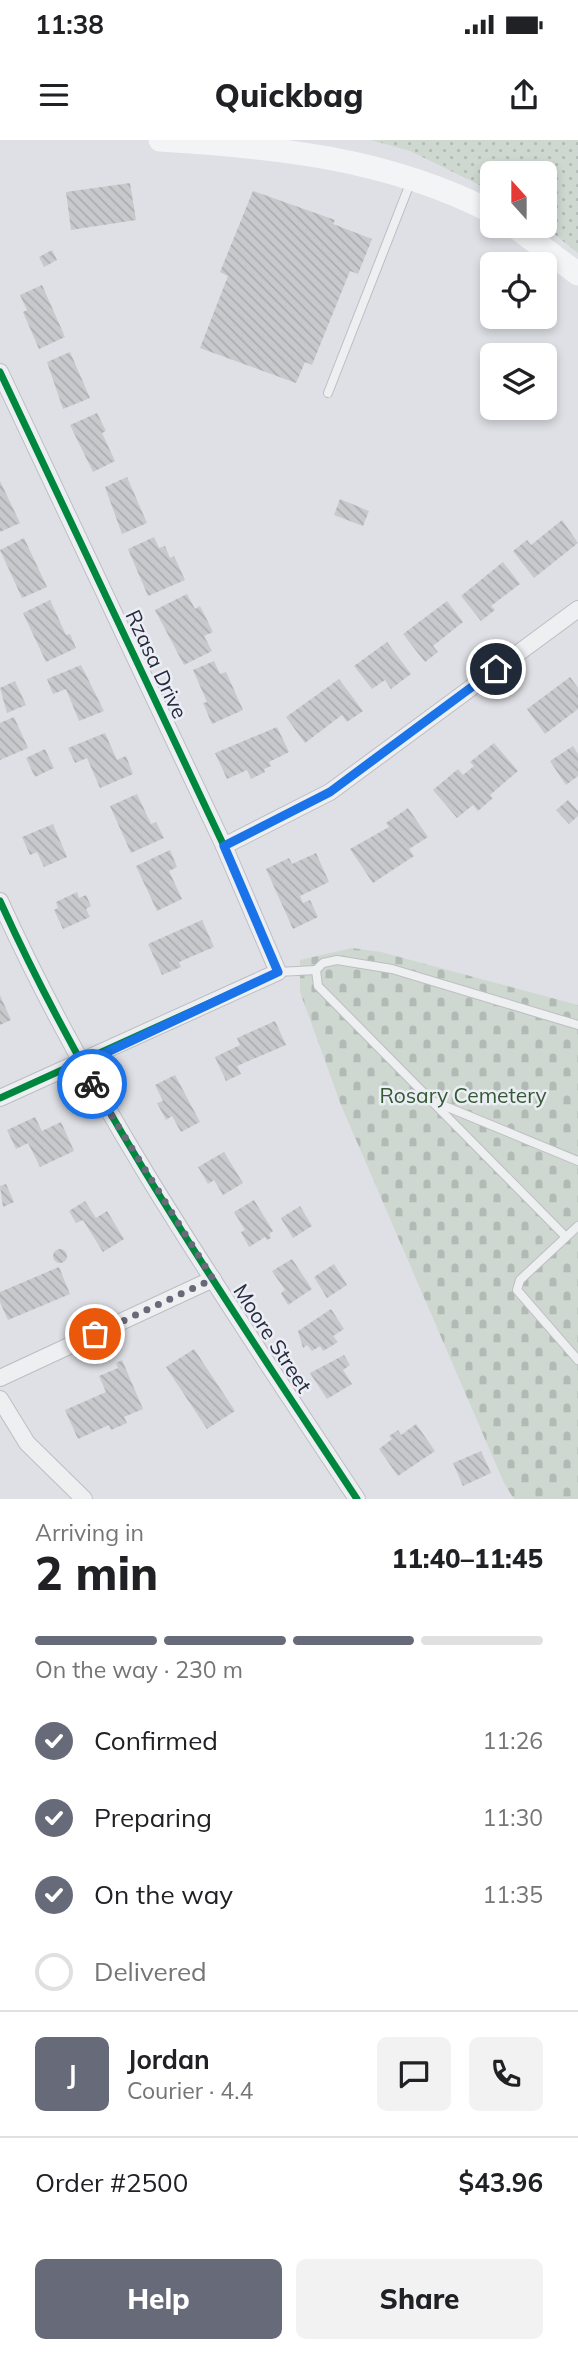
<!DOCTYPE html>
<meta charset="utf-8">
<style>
:root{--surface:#fff;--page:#f2f2f2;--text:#202124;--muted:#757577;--line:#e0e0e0;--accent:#676a78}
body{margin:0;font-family:Mulish,sans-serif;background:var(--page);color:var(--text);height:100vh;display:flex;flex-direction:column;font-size:26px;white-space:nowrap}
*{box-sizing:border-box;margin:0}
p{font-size:23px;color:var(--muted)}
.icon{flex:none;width:38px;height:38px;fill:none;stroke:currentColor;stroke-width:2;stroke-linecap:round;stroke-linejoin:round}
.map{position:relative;height:1359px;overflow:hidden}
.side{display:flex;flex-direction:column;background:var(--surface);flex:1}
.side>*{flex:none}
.needle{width:46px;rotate:339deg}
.controls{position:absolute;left:480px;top:21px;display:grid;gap:14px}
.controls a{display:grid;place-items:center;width:77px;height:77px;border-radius:10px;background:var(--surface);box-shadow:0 4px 10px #0003;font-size:35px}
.pin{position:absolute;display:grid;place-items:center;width:60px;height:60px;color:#fff;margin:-30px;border:4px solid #fff;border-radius:50%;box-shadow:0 2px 7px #0007}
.courier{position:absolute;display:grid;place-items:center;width:70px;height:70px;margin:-35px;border:5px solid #1a73e8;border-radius:50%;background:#fff;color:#222;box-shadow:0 2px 9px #0007}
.head em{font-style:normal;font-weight:800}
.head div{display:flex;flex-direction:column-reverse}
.head{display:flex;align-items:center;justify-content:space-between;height:119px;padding:0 35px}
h1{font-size:46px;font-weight:800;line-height:52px}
.bar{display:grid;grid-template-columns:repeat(4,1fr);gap:10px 7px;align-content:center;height:84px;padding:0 35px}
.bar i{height:9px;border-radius:5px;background:var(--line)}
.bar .selected{background:var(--accent)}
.bar p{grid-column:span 4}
.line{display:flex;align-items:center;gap:18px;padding:0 35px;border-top:2px solid var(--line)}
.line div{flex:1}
.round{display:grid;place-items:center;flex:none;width:74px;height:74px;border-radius:10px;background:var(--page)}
ol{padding:0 35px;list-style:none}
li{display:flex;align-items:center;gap:21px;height:77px}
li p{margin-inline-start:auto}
li .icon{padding:7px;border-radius:50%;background:var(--accent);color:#fff;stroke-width:4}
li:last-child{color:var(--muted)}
li i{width:38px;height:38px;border:4px solid var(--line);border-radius:50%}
.button{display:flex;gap:14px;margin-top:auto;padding:14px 35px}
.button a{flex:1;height:80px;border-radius:10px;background:var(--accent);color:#fff;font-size:28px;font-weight:800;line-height:80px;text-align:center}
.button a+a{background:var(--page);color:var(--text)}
.status{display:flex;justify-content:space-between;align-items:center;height:49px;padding:0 35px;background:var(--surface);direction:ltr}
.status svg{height:19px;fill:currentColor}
header{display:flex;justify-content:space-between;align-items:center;height:91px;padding:0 35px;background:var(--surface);font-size:32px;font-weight:800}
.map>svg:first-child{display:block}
.cemetery{fill:url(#cemetery-stones)}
.park{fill:url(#park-dots)}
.building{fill:url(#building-back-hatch)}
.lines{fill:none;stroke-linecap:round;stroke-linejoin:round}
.lane-casing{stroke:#bdbec3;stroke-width:10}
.street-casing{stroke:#bdbec3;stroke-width:18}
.lane{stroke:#eeeff1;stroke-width:8}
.street{stroke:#eeeff1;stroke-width:16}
.secondary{stroke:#f3f4f5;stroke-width:23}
.cycleway-casing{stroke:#eceef5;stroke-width:11}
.cycleway{stroke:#00873e;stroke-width:7}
.done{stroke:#676a78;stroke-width:7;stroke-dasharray:0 12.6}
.route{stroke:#1a73e8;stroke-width:9}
.labels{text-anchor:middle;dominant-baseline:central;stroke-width:5;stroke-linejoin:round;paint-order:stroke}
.street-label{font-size:21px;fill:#262b3e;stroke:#eceef5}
.park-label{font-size:21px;fill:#355a33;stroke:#eceef5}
</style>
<div class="status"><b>11:38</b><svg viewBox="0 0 49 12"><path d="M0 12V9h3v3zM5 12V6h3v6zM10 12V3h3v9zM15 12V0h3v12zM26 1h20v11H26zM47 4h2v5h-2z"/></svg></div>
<header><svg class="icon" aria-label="menu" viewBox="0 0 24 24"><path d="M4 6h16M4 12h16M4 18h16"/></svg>Quickbag<svg class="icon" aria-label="share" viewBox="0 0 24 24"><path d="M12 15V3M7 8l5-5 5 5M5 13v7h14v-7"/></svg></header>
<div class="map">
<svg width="578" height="1359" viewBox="0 0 578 1359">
<defs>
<pattern id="cemetery-stones" width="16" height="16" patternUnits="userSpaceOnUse" patternTransform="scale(1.75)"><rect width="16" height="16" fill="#ced8d0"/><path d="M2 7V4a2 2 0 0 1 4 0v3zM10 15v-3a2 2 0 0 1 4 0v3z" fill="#b1bab4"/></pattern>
<pattern id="park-dots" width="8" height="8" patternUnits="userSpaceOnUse" patternTransform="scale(1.75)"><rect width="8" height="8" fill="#ced8d0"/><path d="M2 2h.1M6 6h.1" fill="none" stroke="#b1bab4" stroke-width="1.8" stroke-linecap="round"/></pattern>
<pattern id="building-back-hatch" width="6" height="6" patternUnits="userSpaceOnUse" patternTransform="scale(1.75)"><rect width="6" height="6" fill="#c7c9cd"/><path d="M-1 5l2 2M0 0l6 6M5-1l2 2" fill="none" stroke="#abadb1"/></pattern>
</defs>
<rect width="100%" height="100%" fill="#dfe0e5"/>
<polygon class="cemetery" points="352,808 381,812 578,865 578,1359 514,1359 504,1343 341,965 300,852 300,820"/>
<polygon class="park" points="371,0 578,0 578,113 544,86 544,33 492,33 492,51 410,11"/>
<g class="building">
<polygon points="130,43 136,80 71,90 66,52"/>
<polygon points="253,51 335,80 333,84 372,99 358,134 350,131 312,225 305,222 296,243 200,208 228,136 220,132"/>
<polygon points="52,110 57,120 44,127 39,117"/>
<polygon points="42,145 65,197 39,209 23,172 27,170 20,155"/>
<polygon points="70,212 90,258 63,269 47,222"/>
<polygon points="97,273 106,291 102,293 115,321 93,332 70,285"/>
<polygon points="127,337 147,383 122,394 105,347"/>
<polygon points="0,341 20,383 0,392"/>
<polygon points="340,359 369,371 363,386 334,375"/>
<polygon points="562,380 578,403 534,438 513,411 527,400 531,405"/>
<polygon points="154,397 159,408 165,406 170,418 174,416 185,440 148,456 128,409"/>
<polygon points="24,398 47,447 22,458 0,410"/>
<polygon points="503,422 520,444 491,466 495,470 481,481 461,456"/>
<polygon points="187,454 195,469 200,466 213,492 204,496 212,511 184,525 155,470"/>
<polygon points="50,460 66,495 70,494 76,508 46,522 23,473"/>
<polygon points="447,461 463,482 433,506 438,512 425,522 403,494"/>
<polygon points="387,502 411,534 391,549 385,540 372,549 354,526"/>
<polygon points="214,521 220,534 226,532 243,570 212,584 203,563 207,562 193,530"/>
<polygon points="81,525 104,571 79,581 66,549 53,554 47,539"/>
<polygon points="570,537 578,548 578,569 545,594 527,569"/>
<polygon points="339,539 363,571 347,582 342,575 305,603 286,577"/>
<polygon points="15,541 26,565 7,573 0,548"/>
<polygon points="14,577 28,608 0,620 0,583"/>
<polygon points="277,587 289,612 269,622 271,626 264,629 265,632 251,639 247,630 227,639 215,613"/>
<polygon points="105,593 117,620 126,616 133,634 100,648 87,618 75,623 68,608"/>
<polygon points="494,603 518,631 490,655 493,658 478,671 473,665 457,678 433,650 458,629 463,635 474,626 470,622"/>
<polygon points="573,606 578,614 578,636 566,645 550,621"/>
<polygon points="45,609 54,628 35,637 26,618"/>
<polygon points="137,654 151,684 156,682 164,698 131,713 110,666"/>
<polygon points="568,660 578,671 578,676 569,684 556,670"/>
<polygon points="408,668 428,697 409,709 414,716 373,743 350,709 389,687 386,683"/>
<polygon points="53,684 67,717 44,727 37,712 30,715 22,697"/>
<polygon points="170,710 177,727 169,731 182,759 157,771 136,726"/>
<polygon points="316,713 329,742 300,756 303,763 310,760 318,777 293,789 266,729 289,718 292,724"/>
<polygon points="77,752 79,758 86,755 91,766 86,769 90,777 63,789 54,770 58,768 56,762"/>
<polygon points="202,780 214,807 179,822 181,827 162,835 148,804"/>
<polygon points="0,855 11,880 0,885"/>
<polygon points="275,881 286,905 237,926 241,934 226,941 215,917 240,905 237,898"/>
<polygon points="175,935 200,982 181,992 172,976 166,980 157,963 163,961 155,945"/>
<polygon points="35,977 42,991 61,982 74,1011 40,1027 28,1003 16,1009 7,990"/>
<polygon points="224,1012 243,1043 223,1055 214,1040 208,1044 198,1027"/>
<polygon points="6,1044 14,1062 3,1067 0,1046"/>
<polygon points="254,1060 273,1091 269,1094 271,1098 267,1100 265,1097 249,1107 241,1092 245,1090 234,1072"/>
<polygon points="85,1061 96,1078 107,1071 124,1099 103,1112 83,1080 76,1083 69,1071"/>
<polygon points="300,1066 312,1086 293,1098 281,1078"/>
<circle cx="60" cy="1116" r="7"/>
<polygon points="292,1119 312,1149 288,1165 281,1153 285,1150 272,1131"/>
<polygon points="334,1124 347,1145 327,1158 314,1137"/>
<polygon points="59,1127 70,1154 8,1180 0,1162 0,1152"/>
<polygon points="331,1169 344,1189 333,1196 338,1202 323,1211 320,1206 312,1211 307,1205 303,1208 298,1191"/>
<polygon points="194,1209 235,1271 207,1289 166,1227"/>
<polygon points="344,1215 350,1225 343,1230 352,1244 327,1259 310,1233"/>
<polygon points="122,1220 143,1269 124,1277 127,1283 111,1290 109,1285 78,1299 65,1270 106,1252 99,1236 118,1228 116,1223"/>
<polygon points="416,1284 435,1311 398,1336 379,1309 392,1299 389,1296 398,1290 401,1295"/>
<polygon points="481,1311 491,1333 463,1346 453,1323"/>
</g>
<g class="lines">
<defs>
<g id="lane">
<polyline points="328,253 411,41"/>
<polyline points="278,832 316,830"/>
<polyline points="435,962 578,1021"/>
<polyline points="578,1086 520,1140 517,1150 578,1220"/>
<polyline points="566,1097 318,846 316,830 323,823 337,820 392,829 578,885"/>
</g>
<g id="street">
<polyline points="0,232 224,706 278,832 0,958"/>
<polyline points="224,706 330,652 578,469"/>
<path d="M0,761C96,973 229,1165 357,1359"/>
<polyline points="0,1238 213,1139"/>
<polyline points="0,1259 27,1303 84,1359"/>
</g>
</defs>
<use href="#lane" class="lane-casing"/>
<use href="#street" class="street-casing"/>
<use href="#lane" class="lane"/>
<use href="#street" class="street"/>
<g class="secondary">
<path d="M160,0C276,7 387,18 492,72"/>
<polyline points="514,86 578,134"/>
</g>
<defs>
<g id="cycleway">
<polyline points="0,232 224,706 278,832 0,958"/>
<path d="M0,761C96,973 229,1165 357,1359"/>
</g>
</defs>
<use href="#cycleway" class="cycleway-casing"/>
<use href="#cycleway" class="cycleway"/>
</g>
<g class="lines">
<polyline class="done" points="92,944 213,1139 95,1194"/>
<polyline class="route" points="92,944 80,925 278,832 224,706 330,652 496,529"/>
</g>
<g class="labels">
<g class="street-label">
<text transform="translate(157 524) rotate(65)">Rzasa Drive</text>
<text transform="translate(273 1198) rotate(57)">Moore Street</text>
</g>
<g class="park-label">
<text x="463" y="955">Rosary Cemetery</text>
</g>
</g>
</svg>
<div class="controls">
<a><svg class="needle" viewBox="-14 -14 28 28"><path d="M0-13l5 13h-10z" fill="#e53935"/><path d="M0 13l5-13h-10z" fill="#757577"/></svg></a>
<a><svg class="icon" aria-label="locate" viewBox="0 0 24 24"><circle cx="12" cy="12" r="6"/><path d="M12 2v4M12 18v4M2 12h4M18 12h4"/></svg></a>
<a><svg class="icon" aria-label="layers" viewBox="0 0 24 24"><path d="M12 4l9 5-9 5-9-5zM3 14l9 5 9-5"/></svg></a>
</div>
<div class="pin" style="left:95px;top:1194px;background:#ea580c"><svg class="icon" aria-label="bag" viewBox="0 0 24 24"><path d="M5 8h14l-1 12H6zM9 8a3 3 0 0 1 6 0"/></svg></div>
<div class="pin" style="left:496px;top:529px;background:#1f2937"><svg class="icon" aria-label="home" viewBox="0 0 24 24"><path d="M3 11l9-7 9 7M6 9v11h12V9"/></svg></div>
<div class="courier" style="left:92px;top:944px"><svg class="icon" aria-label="bike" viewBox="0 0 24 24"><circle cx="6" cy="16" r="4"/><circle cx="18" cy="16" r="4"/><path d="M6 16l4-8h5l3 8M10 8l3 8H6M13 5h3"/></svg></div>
</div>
<section class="side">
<div class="head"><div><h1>2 min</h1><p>Arriving in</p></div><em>11:40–11:45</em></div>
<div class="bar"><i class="selected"></i><i class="selected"></i><i class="selected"></i><i></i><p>On the way · 230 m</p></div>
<ol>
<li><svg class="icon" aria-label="check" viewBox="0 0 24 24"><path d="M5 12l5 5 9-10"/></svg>Confirmed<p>11:26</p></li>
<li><svg class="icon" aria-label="check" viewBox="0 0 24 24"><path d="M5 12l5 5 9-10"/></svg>Preparing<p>11:30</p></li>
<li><svg class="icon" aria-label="check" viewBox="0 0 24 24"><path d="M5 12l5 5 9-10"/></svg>On the way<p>11:35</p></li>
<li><i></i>Delivered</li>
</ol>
<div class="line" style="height:126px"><b class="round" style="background:var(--accent);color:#fff">J</b><div><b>Jordan</b><p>Courier · 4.4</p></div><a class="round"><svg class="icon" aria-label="chat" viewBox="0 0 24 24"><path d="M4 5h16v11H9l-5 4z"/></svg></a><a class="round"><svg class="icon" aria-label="phone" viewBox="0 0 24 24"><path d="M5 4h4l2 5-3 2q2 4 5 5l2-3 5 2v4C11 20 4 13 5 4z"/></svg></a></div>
<div class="line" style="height:91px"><div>Order #2500</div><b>$43.96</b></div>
<div class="button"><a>Help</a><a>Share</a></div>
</section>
